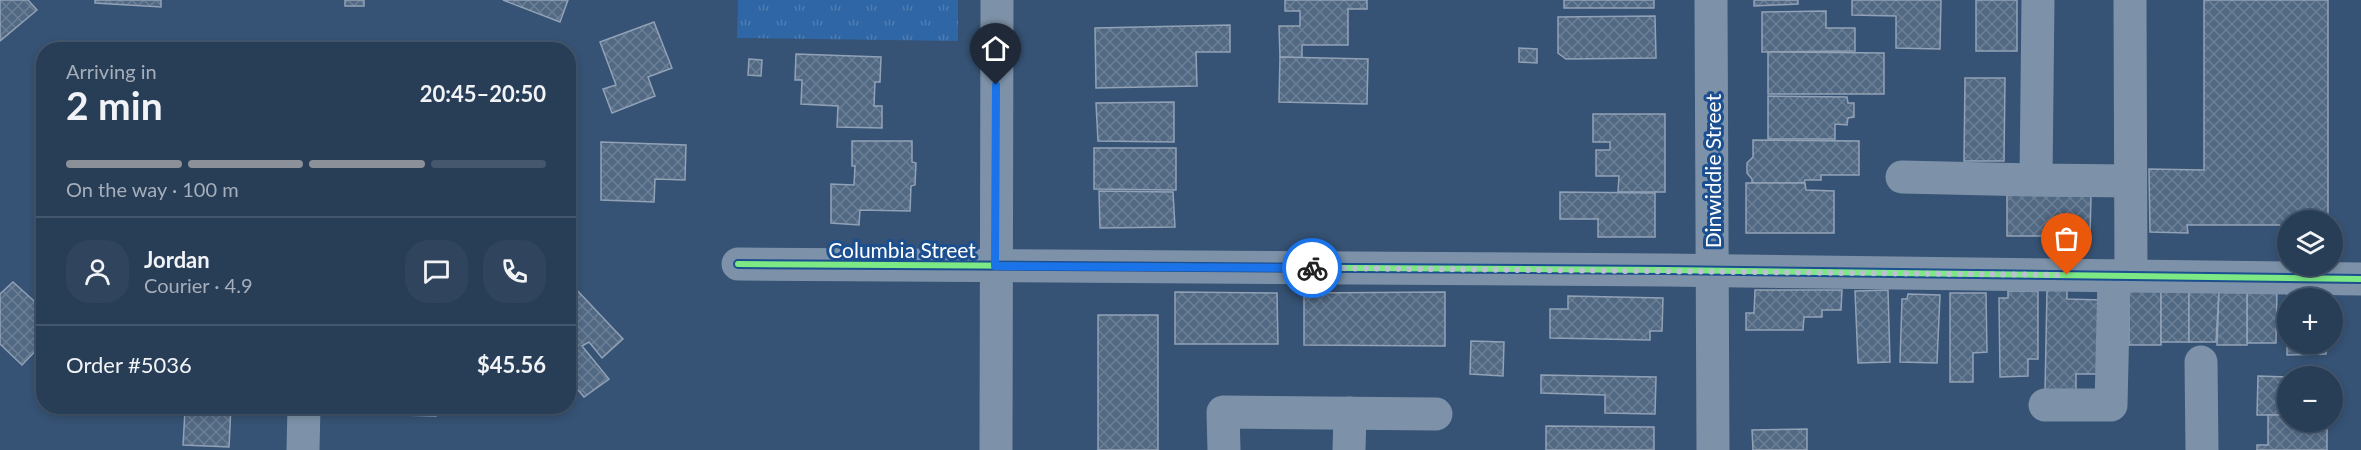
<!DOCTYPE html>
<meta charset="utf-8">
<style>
:root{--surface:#283e57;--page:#30455d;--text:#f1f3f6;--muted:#a5aeba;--line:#44576d;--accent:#8c9099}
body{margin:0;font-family:Lato,sans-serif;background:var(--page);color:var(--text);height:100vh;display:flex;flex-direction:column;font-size:22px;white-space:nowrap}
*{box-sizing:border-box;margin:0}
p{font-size:20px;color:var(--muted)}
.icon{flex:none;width:33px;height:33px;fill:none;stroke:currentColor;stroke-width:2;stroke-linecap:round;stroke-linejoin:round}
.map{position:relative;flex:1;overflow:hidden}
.details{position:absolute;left:36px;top:42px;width:540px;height:372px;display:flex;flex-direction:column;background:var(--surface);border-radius:24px;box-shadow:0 3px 9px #0003,0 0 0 2px var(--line)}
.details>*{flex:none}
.buttons{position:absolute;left:2277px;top:210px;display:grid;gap:12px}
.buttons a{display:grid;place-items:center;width:66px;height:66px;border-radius:50%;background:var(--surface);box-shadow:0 3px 9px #0003,0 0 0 2px var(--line);font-size:30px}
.pin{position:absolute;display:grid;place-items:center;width:51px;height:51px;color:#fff;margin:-62px -26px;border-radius:50% 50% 50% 0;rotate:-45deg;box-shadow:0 0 6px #0007}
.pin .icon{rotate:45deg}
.courier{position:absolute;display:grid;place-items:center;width:60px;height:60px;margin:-30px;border:4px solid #1a73e8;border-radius:50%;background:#fff;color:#222;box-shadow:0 2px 8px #0007}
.summary em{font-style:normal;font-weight:700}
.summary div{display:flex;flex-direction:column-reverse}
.summary{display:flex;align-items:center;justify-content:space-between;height:102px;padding:0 30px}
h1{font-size:39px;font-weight:700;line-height:45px}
.bar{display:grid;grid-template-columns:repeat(4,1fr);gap:9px 6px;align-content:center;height:72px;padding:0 30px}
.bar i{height:8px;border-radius:4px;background:var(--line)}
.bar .selected{background:var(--accent)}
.bar p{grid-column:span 4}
.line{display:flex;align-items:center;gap:15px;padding:0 30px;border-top:2px solid var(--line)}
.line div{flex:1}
.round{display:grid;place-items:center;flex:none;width:63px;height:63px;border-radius:24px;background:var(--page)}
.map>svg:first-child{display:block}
.park{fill:url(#park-tufts)}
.building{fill:url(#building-cross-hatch);stroke:#92a2b6;stroke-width:1.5}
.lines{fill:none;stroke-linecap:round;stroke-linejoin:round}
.minor{stroke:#7d92a8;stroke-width:33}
.cycleway-casing{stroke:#1b4f8f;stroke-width:10}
.cycleway{stroke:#7ce984;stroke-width:6}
.done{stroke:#b9c2ce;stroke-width:6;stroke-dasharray:0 10.8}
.route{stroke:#1a73e8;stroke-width:8}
.labels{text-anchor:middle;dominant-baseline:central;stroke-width:6;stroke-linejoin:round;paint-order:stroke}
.street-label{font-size:21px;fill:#fff;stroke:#1b4f8f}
</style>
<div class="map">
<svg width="2361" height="450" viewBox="0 0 2361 450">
<defs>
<pattern id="park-tufts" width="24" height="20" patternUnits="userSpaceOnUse" patternTransform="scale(1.5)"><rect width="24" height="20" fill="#2f66a5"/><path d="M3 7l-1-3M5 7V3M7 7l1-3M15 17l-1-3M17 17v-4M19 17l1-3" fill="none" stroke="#4e7db2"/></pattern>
<pattern id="building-cross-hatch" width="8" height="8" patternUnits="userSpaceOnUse" patternTransform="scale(1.5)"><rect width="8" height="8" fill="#526984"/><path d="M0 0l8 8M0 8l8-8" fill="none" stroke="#6c8096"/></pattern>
</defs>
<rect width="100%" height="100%" fill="#365274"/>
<polygon class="park" points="738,0 958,0 958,41 737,38"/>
<g class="building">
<polygon points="0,0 28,0 37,10 0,41"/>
<polygon points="95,0 161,0 161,7 95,3"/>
<rect x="345" y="0" width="19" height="6"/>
<polygon points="503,0 568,0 560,22"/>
<polygon points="1285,0 1367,0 1367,9 1348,9 1348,45 1302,45 1302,58 1280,57 1279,26 1300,26 1300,11 1285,11"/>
<rect x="1564" y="0" width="90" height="8"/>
<polygon points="1754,0 1798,0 1798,4 1754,6"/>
<polygon points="1852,0 1941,0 1940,49 1896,48 1896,16 1852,15"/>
<rect x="1976" y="0" width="41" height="51"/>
<polygon points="2204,0 2328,0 2328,220 2288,220 2288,225 2187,225 2188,233 2150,232 2149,169 2204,170"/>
<polygon points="1826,11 1826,28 1855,28 1855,51 1762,52 1762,12"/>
<polygon points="1655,16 1656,58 1566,59 1558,53 1558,17"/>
<polygon points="654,22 672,68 648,77 655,96 612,113 603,89 616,85 600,42"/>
<polygon points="1230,25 1230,52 1196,52 1197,86 1096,88 1095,28"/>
<polygon points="1519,48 1537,49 1537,63 1519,62"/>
<polygon points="1768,52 1884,53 1884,94 1768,94"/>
<polygon points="796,54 881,57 880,82 875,82 874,106 882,106 882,128 837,127 838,106 801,104 802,80 795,80"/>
<polygon points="1280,57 1368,59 1367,104 1279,102"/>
<polygon points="749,59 762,60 761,76 748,75"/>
<polygon points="1965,78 2005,78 2004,161 1964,161"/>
<polygon points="1768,96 1847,97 1848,103 1854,103 1854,117 1848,118 1847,125 1835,124 1835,139 1768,139"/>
<polygon points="1174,102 1174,142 1098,141 1096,103"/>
<polygon points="1593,114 1665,114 1665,192 1618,192 1619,176 1596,176 1596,150 1610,150 1610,142 1593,142"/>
<polygon points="1753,140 1859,141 1859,175 1821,175 1821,180 1805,180 1804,183 1752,183 1752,179 1747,173 1747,163 1753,157"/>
<polygon points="852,141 912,141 912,162 916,163 915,185 911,186 910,211 860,210 859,225 831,223 831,184 854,185 855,166 852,166"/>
<polygon points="601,142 686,145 685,180 655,179 654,202 601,200"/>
<polygon points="1094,148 1176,148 1176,190 1094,189"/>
<polygon points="1746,183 1805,183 1806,190 1834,191 1834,233 1746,233"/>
<polygon points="1099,191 1173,192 1175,227 1100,228"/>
<polygon points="1560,192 1655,193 1655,237 1598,237 1598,219 1560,219"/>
<polygon points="2007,195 2091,196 2090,236 2007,236"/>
<polygon points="13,282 44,310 44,342 22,365 0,344 0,294"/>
<polygon points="573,286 623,339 602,358 589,342 582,346 609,379 584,397 568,378 568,289"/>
<polygon points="2277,288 2276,343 2247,343 2247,291"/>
<polygon points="2287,289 2326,290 2326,298 2288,298 2288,344 2326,344 2326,354 2287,355"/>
<polygon points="1755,290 1842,290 1841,310 1822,310 1822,317 1804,317 1803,330 1746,330 1746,313 1754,313"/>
<polygon points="1888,290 1890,362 1858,363 1855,291"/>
<polygon points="2047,290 2067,290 2067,299 2102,300 2101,374 2076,374 2076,392 2045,392"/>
<polygon points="2129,290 2161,291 2161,345 2129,345"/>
<polygon points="2008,291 2038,291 2038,359 2028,359 2028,376 2000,377 1999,298 2008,298"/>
<rect x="2161" y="291" width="28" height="51"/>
<polygon points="2189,291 2219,291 2216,342 2189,342"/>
<polygon points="2219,291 2247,291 2247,345 2217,345"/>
<polygon points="1175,292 1277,293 1278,344 1175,344"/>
<polygon points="1445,292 1445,346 1304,345 1304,293"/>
<polygon points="1950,293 1986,293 1987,352 1973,353 1973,382 1950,382"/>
<polygon points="1908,294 1940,295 1937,363 1900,362 1902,299 1907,299"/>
<polygon points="1568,296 1663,298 1662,331 1650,331 1650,340 1550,338 1550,309 1568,309"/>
<rect x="1098" y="315" width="60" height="135"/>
<polygon points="1471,341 1504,342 1503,376 1470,374"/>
<polygon points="1541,375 1656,377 1655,414 1605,413 1605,395 1541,393"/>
<polygon points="2258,376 2288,377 2288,415 2257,415"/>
<polygon points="179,406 231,406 229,447 183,445 185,411 179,410"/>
<polygon points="400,406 436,406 436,416 400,415"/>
<polygon points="2268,415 2288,415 2288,422 2327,422 2327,450 2257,450 2257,445 2268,445"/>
<polygon points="1546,426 1654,427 1654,450 1546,450"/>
<polygon points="1807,429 1807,450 1753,450 1752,430"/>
</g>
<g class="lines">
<g class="minor">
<polyline points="1711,0 1713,450"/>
<polyline points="2038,0 2036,180 2130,181"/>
<polyline points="2130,0 2131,276"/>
<polyline points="1902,177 2036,180"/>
<polyline points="738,264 1665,270 2361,279"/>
<polyline points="2201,362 2202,450"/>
<polyline points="2045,405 2111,405 2114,276"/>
<polyline points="303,450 304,406"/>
<polyline points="996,450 997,0"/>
<polyline points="1224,450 1223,412 1436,414"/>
<polyline points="1349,450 1350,413"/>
</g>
<defs>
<polyline id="cycleway" points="738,264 1665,270 2361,279"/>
</defs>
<use href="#cycleway" class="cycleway-casing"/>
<use href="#cycleway" class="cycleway"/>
</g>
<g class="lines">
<polyline class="done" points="1312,268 2067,275"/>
<polyline class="route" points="996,85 995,266 1312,268"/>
</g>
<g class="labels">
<g class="street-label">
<text transform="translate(1712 171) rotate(-90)">Dinwiddie Street</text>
<text x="902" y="249">Columbia Street</text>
</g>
</g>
</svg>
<div class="buttons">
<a><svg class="icon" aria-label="layers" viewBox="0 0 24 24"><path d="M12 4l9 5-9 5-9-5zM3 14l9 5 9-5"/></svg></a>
<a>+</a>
<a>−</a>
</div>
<div class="pin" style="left:2067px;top:275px;background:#ea580c"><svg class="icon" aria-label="bag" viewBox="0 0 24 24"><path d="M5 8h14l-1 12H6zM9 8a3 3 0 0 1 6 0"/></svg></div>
<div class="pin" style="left:996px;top:85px;background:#1f2937"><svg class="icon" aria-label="home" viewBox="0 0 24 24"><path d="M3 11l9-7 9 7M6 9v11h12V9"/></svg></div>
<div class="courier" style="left:1312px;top:268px"><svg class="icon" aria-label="bike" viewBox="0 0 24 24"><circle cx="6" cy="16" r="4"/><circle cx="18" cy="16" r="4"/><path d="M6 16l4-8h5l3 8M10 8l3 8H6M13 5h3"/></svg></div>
<section class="details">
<div class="summary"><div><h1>2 min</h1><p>Arriving in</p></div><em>20:45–20:50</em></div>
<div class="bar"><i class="selected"></i><i class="selected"></i><i class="selected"></i><i></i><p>On the way · 100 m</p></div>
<div class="line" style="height:108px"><a class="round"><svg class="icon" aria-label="person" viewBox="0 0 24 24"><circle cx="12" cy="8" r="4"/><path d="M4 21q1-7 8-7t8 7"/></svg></a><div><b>Jordan</b><p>Courier · 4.9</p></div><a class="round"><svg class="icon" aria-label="chat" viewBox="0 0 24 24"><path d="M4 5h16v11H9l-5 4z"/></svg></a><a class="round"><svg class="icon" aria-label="phone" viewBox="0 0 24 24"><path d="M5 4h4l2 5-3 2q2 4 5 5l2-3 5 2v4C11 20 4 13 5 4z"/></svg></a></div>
<div class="line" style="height:78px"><div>Order #5036</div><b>$45.56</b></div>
</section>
</div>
